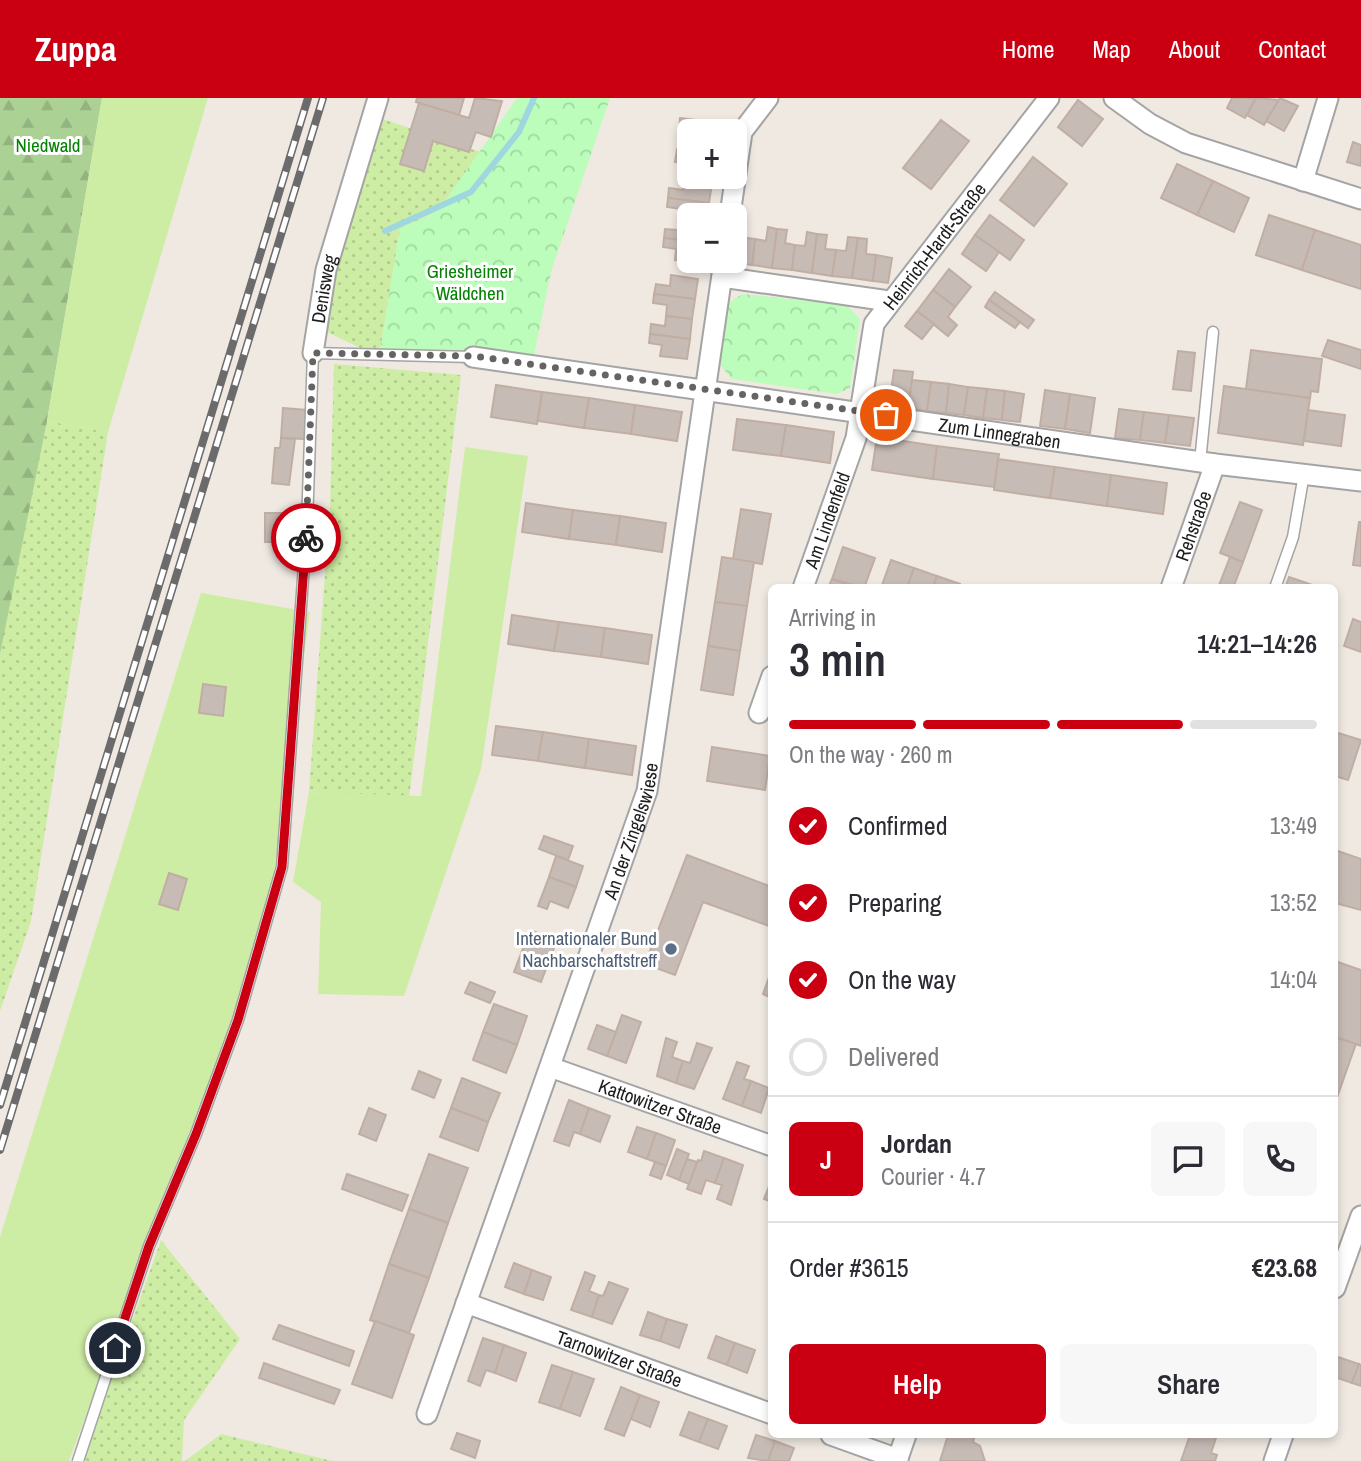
<!DOCTYPE html>
<meta charset="utf-8">
<style>
:root{--surface:#fff;--page:#f7f7f7;--text:#2b2b33;--muted:#7c7c81;--line:#e1e1e2;--accent:#ca0012}
body{margin:0;font-family:"Archivo Narrow",sans-serif;background:var(--page);color:var(--text);height:100vh;display:flex;flex-direction:column;font-size:26px;white-space:nowrap}
*{box-sizing:border-box;margin:0}
p{font-size:23px;color:var(--muted)}
.icon{flex:none;width:38px;height:38px;fill:none;stroke:currentColor;stroke-width:2;stroke-linecap:round;stroke-linejoin:round}
.map{position:relative;flex:1;overflow:hidden}
.details{position:absolute;left:768px;top:486px;width:570px;height:854px;display:flex;flex-direction:column;background:var(--surface);border-radius:10px;box-shadow:0 4px 10px #0003}
.details>*{flex:none}
.buttons{position:absolute;left:677px;top:21px;display:grid;gap:14px}
.buttons a{display:grid;place-items:center;width:70px;height:70px;border-radius:10px;background:var(--surface);box-shadow:0 4px 10px #0003;font-size:35px}
.pin{position:absolute;display:grid;place-items:center;width:60px;height:60px;color:#fff;margin:-30px;border:4px solid #fff;border-radius:50%;box-shadow:0 2px 7px #0007}
.courier{position:absolute;display:grid;place-items:center;width:70px;height:70px;margin:-35px;border:5px solid #ca0012;border-radius:50%;background:#fff;color:#222;box-shadow:0 2px 9px #0007}
.overview em{font-style:normal;font-weight:600}
.overview div{display:flex;flex-direction:column-reverse}
.overview{display:flex;align-items:center;justify-content:space-between;height:119px;padding:0 21px}
h1{font-size:46px;font-weight:600;line-height:52px}
.bar{display:grid;grid-template-columns:repeat(4,1fr);gap:10px 7px;align-content:center;height:84px;padding:0 21px}
.bar i{height:9px;border-radius:5px;background:var(--line)}
.bar .selected{background:var(--accent)}
.bar p{grid-column:span 4}
.line{display:flex;align-items:center;gap:18px;padding:0 21px;border-top:2px solid var(--line)}
.line div{flex:1}
.round{display:grid;place-items:center;flex:none;width:74px;height:74px;border-radius:10px;background:var(--page)}
ol{padding:0 21px;list-style:none}
li{display:flex;align-items:center;gap:21px;height:77px}
li p{margin-inline-start:auto}
li .icon{padding:7px;border-radius:50%;background:var(--accent);color:#fff;stroke-width:4}
li:last-child{color:var(--muted)}
li i{width:38px;height:38px;border:4px solid var(--line);border-radius:50%}
.primary-button{display:flex;gap:14px;margin-top:auto;padding:14px 21px}
.primary-button a{flex:1;height:80px;border-radius:10px;background:var(--accent);color:#fff;font-size:28px;font-weight:600;line-height:80px;text-align:center}
.primary-button a+a{background:var(--page);color:var(--text)}
header{display:flex;align-items:center;gap:42px;box-sizing:border-box;height:98px;padding:0 35px;background:var(--accent);color:#fff}
header strong{font-size:33px}
nav{display:flex;gap:38px;margin-inline-start:auto;font-size:24px}
.map>svg:first-child{display:block}
.grass{fill:url(#grass-dots)}
.forest{fill:url(#forest-firs)}
.park{fill:url(#park-crowns)}
.garden{fill:#ceeda4}
.lines{fill:none;stroke-linecap:round;stroke-linejoin:round}
.stream{stroke:#9fd7e0;stroke-width:6}
.building{fill:#c7bbb5;stroke:#c1aea3;stroke-width:2}
.service-casing{stroke:#a4a4a4;stroke-width:13}
.minor-casing{stroke:#a4a4a4;stroke-width:23}
.service{stroke:#fff;stroke-width:10}
.minor{stroke:#fff;stroke-width:19}
.rail-casing{stroke:#6b6b6b;stroke-width:8}
.rail{stroke:#fff;stroke-width:5;stroke-dasharray:16;stroke-linecap:butt}
.done{stroke:#666462;stroke-width:7;stroke-dasharray:0 12.6}
.route{stroke:#ca0012;stroke-width:9}
.service-dot{fill:#5c6f8a;stroke:#fff;stroke-width:2.5}
.labels{text-anchor:middle;dominant-baseline:central;stroke-width:6;stroke-linejoin:round;paint-order:stroke}
.park-label{font-size:19px;fill:#058104;stroke:#fff}
.street-label{font-size:19px;fill:#1d1d1d;stroke:#fff}
.service-label{font-size:19px;fill:#4e5e75;stroke:#fff;text-anchor:end}
</style>
<header>
<strong>Zuppa</strong>
<nav><a>Home</a><a>Map</a><a>About</a><a>Contact</a></nav>
</header>
<div class="map">
<svg width="1361" height="1363" viewBox="0 0 1361 1363">
<defs>
<pattern id="grass-dots" width="8" height="8" patternUnits="userSpaceOnUse" patternTransform="scale(1.75)"><rect width="8" height="8" fill="#ceeda4"/><path d="M2 2h.1M6 6h.1" fill="none" stroke="#b0cb8d" stroke-width="1.8" stroke-linecap="round"/></pattern>
<pattern id="forest-firs" width="22" height="20" patternUnits="userSpaceOnUse" patternTransform="scale(1.75)"><rect width="22" height="20" fill="#abd194"/><path d="M5 1l3.5 6h-7zM16 11l3.5 6h-7z" fill="#93b37f"/></pattern>
<pattern id="park-crowns" width="20" height="18" patternUnits="userSpaceOnUse" patternTransform="scale(1.75)"><rect width="20" height="18" fill="#bcfdbb"/><path d="M2 6a3 3 0 1 1 6 0M12 15a3 3 0 1 1 6 0" fill="none" stroke="#a1d8a0"/></pattern>
</defs>
<rect width="100%" height="100%" fill="#efe9e2"/>
<g class="grass">
<polygon points="371,17 480,54 438,113 400,131 379,259 327,234 332,120"/>
<polygon points="334,266 461,277 409,700 309,694 330,408"/>
<polygon points="47,323 108,334 31,823 0,913 0,545"/>
<polygon points="161,1142 240,1241 184,1322 182,1363 82,1363"/>
<polygon points="221,1336 332,1363 185,1363"/>
</g>
<polygon class="forest" points="0,0 102,0 47,323 0,556"/>
<g class="park">
<polygon points="517,0 610,0 551,174 531,272 379,259 400,131 438,113"/>
<polygon points="742,196 847,207 860,221 850,290 837,296 732,281 720,267 727,206"/>
</g>
<g class="garden">
<polygon points="102,0 208,0 108,334 47,323"/>
<polygon points="465,349 528,358 481,671 404,898 318,896 321,804 293,784 309,694 421,698"/>
<polygon points="201,495 310,514 273,782 226,941 69,1363 0,1363 0,1139"/>
</g>
<g class="lines">
<polyline class="stream" points="385,133 471,94 519,34 534,0"/>
</g>
<g class="building">
<polygon points="417,0 464,0 459,17 416,4"/>
<polygon points="475,0 502,3 491,39 476,34 469,54 433,43 424,73 400,66 419,5 469,20"/>
<polygon points="1232,0 1256,0 1245,20 1227,10"/>
<polygon points="1256,0 1279,2 1264,27 1247,17"/>
<polygon points="1280,0 1298,8 1284,33 1266,23"/>
<polygon points="1078,2 1103,21 1082,48 1058,29"/>
<polygon points="680,20 719,25 718,33 690,33 688,43 689,33 679,32"/>
<polygon points="941,22 969,43 931,91 903,70"/>
<polygon points="688,43 690,66 675,64 677,51 687,52"/>
<polygon points="1353,44 1361,47 1361,68 1347,64"/>
<polygon points="1033,59 1067,86 1034,128 1000,102"/>
<polygon points="1177,66 1213,83 1197,117 1161,100"/>
<polygon points="685,81 712,85 709,105 668,100 669,90 683,92"/>
<polygon points="1213,83 1249,100 1234,134 1197,117"/>
<polygon points="668,100 709,105 708,117 690,117 690,123 680,122 681,111 667,109"/>
<polygon points="990,117 1024,142 1010,162 975,137"/>
<polygon points="1269,117 1315,132 1302,172 1256,157"/>
<polygon points="680,122 690,123 690,143 664,140 665,131 678,132"/>
<polygon points="768,129 777,131 772,170 752,167 755,141 766,143"/>
<polygon points="777,131 787,132 785,145 795,147 792,172 772,170"/>
<polygon points="1315,132 1361,147 1361,191 1302,172"/>
<polygon points="807,134 817,136 812,175 792,172 795,147 805,148"/>
<polygon points="817,136 827,137 825,151 836,152 832,178 812,175"/>
<polygon points="975,137 999,154 986,173 962,156"/>
<polygon points="741,139 755,141 752,167 738,165"/>
<polygon points="848,139 858,140 852,180 832,178 836,152 846,153"/>
<polygon points="664,140 690,143 690,163 701,163 701,165 675,162 676,151 663,149"/>
<polygon points="858,140 867,141 866,156 876,157 873,183 852,180"/>
<polygon points="876,157 892,160 888,185 873,183"/>
<polygon points="949,171 971,189 955,209 933,192"/>
<polygon points="671,177 698,181 695,201 654,196 656,186 670,188"/>
<polygon points="933,192 955,209 948,219 957,227 948,238 917,213"/>
<polygon points="995,194 1034,222 1028,230 989,202"/>
<polygon points="654,196 695,201 692,221 666,218 667,207 653,205"/>
<polygon points="989,202 1020,224 1015,230 985,209"/>
<polygon points="917,213 934,226 922,241 905,228"/>
<polygon points="666,218 692,221 690,241 650,236 651,226 665,228"/>
<polygon points="650,236 690,241 687,261 660,258 662,247 649,245"/>
<polygon points="1328,242 1361,252 1361,271 1322,258"/>
<polygon points="1251,252 1322,261 1318,294 1311,293 1310,300 1246,291"/>
<polygon points="1178,253 1195,255 1191,293 1173,291"/>
<polygon points="894,272 913,274 908,310 889,308"/>
<polygon points="912,282 931,284 927,313 908,310"/>
<polygon points="931,284 949,286 946,315 927,313"/>
<polygon points="949,286 968,289 964,317 946,315"/>
<polygon points="496,287 542,294 537,326 491,319"/>
<polygon points="1224,288 1310,300 1303,347 1218,335"/>
<polygon points="968,289 987,291 983,320 964,317"/>
<polygon points="987,291 1005,293 1002,322 983,320"/>
<polygon points="1045,292 1070,296 1065,331 1040,328"/>
<polygon points="1005,293 1024,296 1020,324 1002,322"/>
<polygon points="542,294 589,300 584,330 538,323"/>
<polygon points="1070,296 1095,300 1090,335 1065,331"/>
<polygon points="589,300 635,307 631,336 584,330"/>
<polygon points="635,307 682,314 677,343 631,336"/>
<polygon points="283,310 307,312 304,341 281,340"/>
<polygon points="1119,311 1144,314 1140,342 1115,340"/>
<polygon points="1308,312 1345,317 1341,348 1304,343"/>
<polygon points="1144,314 1169,317 1165,345 1140,342"/>
<polygon points="1169,317 1194,320 1190,348 1165,345"/>
<polygon points="737,321 786,327 781,358 733,352"/>
<polygon points="786,327 834,334 830,365 781,358"/>
<polygon points="877,339 937,348 933,381 872,372"/>
<polygon points="281,340 295,341 289,387 272,385 275,350 280,350"/>
<polygon points="937,348 999,356 994,389 933,381"/>
<polygon points="998,361 1055,369 1050,400 994,392"/>
<polygon points="1055,369 1111,377 1107,408 1050,400"/>
<polygon points="1111,377 1167,385 1163,416 1107,408"/>
<polygon points="1240,404 1262,412 1243,464 1220,455"/>
<polygon points="526,405 573,412 569,441 522,434"/>
<polygon points="741,411 771,416 762,466 733,461"/>
<polygon points="573,412 620,418 616,447 569,441"/>
<polygon points="265,415 281,415 280,444 265,444"/>
<polygon points="620,418 666,425 662,454 616,447"/>
<polygon points="1359,424 1361,424 1361,468 1353,467"/>
<polygon points="843,449 875,460 864,490 832,481"/>
<polygon points="722,459 754,464 747,508 715,504"/>
<polygon points="1230,459 1243,464 1233,490 1218,490"/>
<polygon points="891,462 914,470 907,490 881,490"/>
<polygon points="914,470 937,478 933,490 907,490"/>
<polygon points="937,478 960,486 959,490 933,490"/>
<polygon points="1289,479 1321,490 1285,490"/>
<polygon points="832,481 857,490 828,490"/>
<polygon points="715,504 747,508 740,553 708,548"/>
<polygon points="512,517 559,524 554,553 508,546"/>
<polygon points="1353,521 1361,524 1361,554 1344,548"/>
<polygon points="559,524 605,530 601,559 554,553"/>
<polygon points="605,530 652,537 648,566 601,559"/>
<polygon points="708,548 740,553 733,597 701,592"/>
<polygon points="203,586 226,589 223,618 199,615"/>
<polygon points="496,628 543,634 538,663 492,657"/>
<polygon points="543,634 589,641 585,670 538,663"/>
<polygon points="1335,634 1361,642 1348,682 1335,678"/>
<polygon points="589,641 636,648 632,677 585,670"/>
<polygon points="712,649 770,658 765,692 707,683"/>
<polygon points="544,738 573,748 568,762 539,751"/>
<polygon points="1335,752 1361,761 1361,812 1335,805"/>
<polygon points="687,757 772,789 772,829 703,804 675,877 645,866"/>
<polygon points="556,758 583,768 576,789 549,779"/>
<polygon points="169,775 187,781 178,812 159,806"/>
<polygon points="549,779 576,789 568,810 550,803 547,811 538,808"/>
<polygon points="530,832 557,842 549,863 522,853"/>
<polygon points="522,853 549,863 541,884 514,874"/>
<polygon points="1335,863 1361,872 1361,948 1335,939"/>
<polygon points="772,871 772,900 763,896"/>
<polygon points="470,884 495,894 490,905 465,895"/>
<polygon points="494,906 527,918 517,947 483,934"/>
<polygon points="622,917 641,924 626,965 607,958"/>
<polygon points="597,927 616,934 607,958 588,951"/>
<polygon points="483,934 517,947 506,975 473,962"/>
<polygon points="1335,939 1356,946 1335,1005"/>
<polygon points="666,940 677,944 672,959 683,963 676,985 657,978"/>
<polygon points="697,945 712,950 694,991 676,985 683,963 690,965"/>
<polygon points="737,964 749,968 744,981 751,983 742,1008 723,1001"/>
<polygon points="419,973 441,982 434,1000 412,991"/>
<polygon points="462,980 500,995 488,1024 451,1010"/>
<polygon points="751,983 769,990 761,1015 742,1008"/>
<polygon points="569,1002 589,1010 580,1036 574,1034 569,1048 554,1043"/>
<polygon points="369,1010 386,1017 376,1043 359,1036"/>
<polygon points="451,1010 488,1024 478,1053 440,1039"/>
<polygon points="589,1010 610,1018 600,1044 580,1036"/>
<polygon points="637,1029 656,1035 647,1061 628,1054"/>
<polygon points="656,1035 675,1042 666,1068 647,1061"/>
<polygon points="677,1051 689,1056 679,1082 667,1077"/>
<polygon points="704,1053 724,1060 715,1085 706,1082 701,1096 687,1091 698,1062 701,1063"/>
<polygon points="429,1056 468,1070 448,1125 409,1111"/>
<polygon points="724,1060 743,1067 731,1107 717,1101 722,1087 715,1085"/>
<polygon points="687,1061 697,1064 689,1086 679,1082"/>
<polygon points="655,1064 666,1068 661,1081 650,1077"/>
<polygon points="347,1076 408,1097 402,1113 342,1091"/>
<polygon points="772,1081 772,1104 764,1101"/>
<polygon points="409,1111 448,1125 429,1180 389,1166"/>
<polygon points="514,1165 532,1172 524,1196 505,1189"/>
<polygon points="389,1166 429,1180 409,1235 370,1222"/>
<polygon points="532,1172 551,1179 543,1202 524,1196"/>
<polygon points="585,1174 595,1178 589,1193 599,1197 592,1219 571,1212"/>
<polygon points="609,1184 628,1191 612,1226 592,1219 599,1197 603,1198"/>
<polygon points="648,1214 667,1221 660,1243 640,1237"/>
<polygon points="667,1221 687,1227 679,1250 660,1243"/>
<polygon points="375,1223 414,1237 392,1300 352,1286"/>
<polygon points="279,1227 354,1253 349,1268 273,1241"/>
<polygon points="716,1238 735,1245 727,1267 708,1260"/>
<polygon points="483,1240 504,1247 495,1275 486,1272 480,1288 468,1283"/>
<polygon points="735,1245 755,1252 747,1275 727,1267"/>
<polygon points="504,1247 526,1255 516,1283 495,1275"/>
<polygon points="1335,1258 1359,1266 1352,1285 1335,1279"/>
<polygon points="264,1265 340,1292 334,1306 259,1280"/>
<polygon points="1359,1266 1361,1267 1361,1288 1352,1285"/>
<polygon points="552,1267 573,1274 560,1311 539,1304"/>
<polygon points="573,1274 594,1281 580,1318 560,1311"/>
<polygon points="621,1289 640,1297 624,1338 605,1331"/>
<polygon points="640,1297 659,1304 650,1329 631,1321"/>
<polygon points="689,1314 708,1321 699,1344 680,1337"/>
<polygon points="708,1321 727,1328 718,1351 699,1344"/>
<polygon points="457,1335 480,1343 475,1360 451,1351"/>
<polygon points="756,1337 775,1343 768,1363 748,1360"/>
<polygon points="948,1337 975,1337 973,1344 980,1348 985,1363 940,1363"/>
<polygon points="1190,1337 1217,1337 1211,1355 1217,1357 1215,1363 1181,1363"/>
<polygon points="775,1343 794,1350 789,1363 768,1363"/>
</g>
<g class="lines">
<defs>
<g id="service">
<polyline points="1200,364 1213,234"/>
<polyline points="1275,490 1293,439 1304,376"/>
<polyline points="78,1363 149,1148 196,1036 238,922 282,769 307,426 313,255 473,259"/>
</g>
<g id="minor">
<polyline points="1114,0 1150,26 1186,45 1361,101"/>
<polyline points="1303,83 1328,0"/>
<polyline points="730,117 742,34 768,0"/>
<polyline points="722,179 889,203"/>
<path id="s1" d="M313,255L326,172L378,0"/>
<path id="s2" d="M473,259L1215,366L1361,383"/>
<path id="s3" d="M803,490L856,340L874,226L1049,0"/>
<path id="s4" d="M1171,490L1215,366"/>
<polyline points="759,615 772,578"/>
<path id="s5" d="M550,969L772,1048"/>
<polyline points="1335,1190 1361,1118"/>
<path id="s6" d="M466,1205L772,1316"/>
<path id="s7" d="M427,1316L647,693L724,163"/>
<polyline points="831,1337 898,1361"/>
<polyline points="897,1363 906,1337"/>
<polyline points="1274,1363 1283,1337"/>
</g>
</defs>
<use href="#service" class="service-casing"/>
<use href="#minor" class="minor-casing"/>
<use href="#service" class="service"/>
<use href="#minor" class="minor"/>
<defs>
<g id="rail">
<polyline points="0,1007 308,0"/>
<polyline points="0,1052 323,0"/>
</g>
</defs>
<use href="#rail" class="rail-casing"/>
<use href="#rail" class="rail"/>
</g>
<g class="lines">
<polyline class="done" points="306,440 313,255 473,258 886,317"/>
<polyline class="route" points="115,1250 149,1148 196,1036 238,922 282,769 306,440"/>
</g>
<circle class="service-dot" cx="671" cy="851" r="7"/>
<g class="labels">
<g class="park-label">
<text x="48" y="47">Niedwald</text>
<text x="470" y="173">Griesheimer<tspan x="470" dy="22">Wäldchen</tspan></text>
</g>
<g class="street-label">
<text stroke="none"><textPath href="#s3" startOffset="373">Heinrich-Hardt-Straße</textPath></text>
<text stroke="none"><textPath href="#s1" startOffset="65">Denisweg</textPath></text>
<text stroke="none"><textPath href="#s2" startOffset="532">Zum Linnegraben</textPath></text>
<text stroke="none"><textPath href="#s3" startOffset="72">Am Lindenfeld</textPath></text>
<text stroke="none"><textPath href="#s4" startOffset="66">Rehstraße</textPath></text>
<text stroke="none"><textPath href="#s7" startOffset="618">An der Zingelswiese</textPath></text>
<text stroke="none"><textPath href="#s5" startOffset="117">Kattowitzer Straße</textPath></text>
<text stroke="none"><textPath href="#s6" startOffset="163">Tarnowitzer Straße</textPath></text>
</g>
<g class="service-label">
<text x="657" y="840">Internationaler Bund<tspan x="657" dy="22">Nachbarschaftstreff</tspan></text>
</g>
</g>
</svg>
<div class="buttons">
<a>+</a>
<a>−</a>
</div>
<div class="pin" style="left:886px;top:317px;background:#ea580c"><svg class="icon" aria-label="bag" viewBox="0 0 24 24"><path d="M5 8h14l-1 12H6zM9 8a3 3 0 0 1 6 0"/></svg></div>
<div class="pin" style="left:115px;top:1250px;background:#1f2937"><svg class="icon" aria-label="home" viewBox="0 0 24 24"><path d="M3 11l9-7 9 7M6 9v11h12V9"/></svg></div>
<div class="courier" style="left:306px;top:440px"><svg class="icon" aria-label="bike" viewBox="0 0 24 24"><circle cx="6" cy="16" r="4"/><circle cx="18" cy="16" r="4"/><path d="M6 16l4-8h5l3 8M10 8l3 8H6M13 5h3"/></svg></div>
<section class="details">
<div class="overview"><div><h1>3 min</h1><p>Arriving in</p></div><em>14:21–14:26</em></div>
<div class="bar"><i class="selected"></i><i class="selected"></i><i class="selected"></i><i></i><p>On the way · 260 m</p></div>
<ol>
<li><svg class="icon" aria-label="check" viewBox="0 0 24 24"><path d="M5 12l5 5 9-10"/></svg>Confirmed<p>13:49</p></li>
<li><svg class="icon" aria-label="check" viewBox="0 0 24 24"><path d="M5 12l5 5 9-10"/></svg>Preparing<p>13:52</p></li>
<li><svg class="icon" aria-label="check" viewBox="0 0 24 24"><path d="M5 12l5 5 9-10"/></svg>On the way<p>14:04</p></li>
<li><i></i>Delivered</li>
</ol>
<div class="line" style="height:126px"><b class="round" style="background:var(--accent);color:#fff">J</b><div><b>Jordan</b><p>Courier · 4.7</p></div><a class="round"><svg class="icon" aria-label="chat" viewBox="0 0 24 24"><path d="M4 5h16v11H9l-5 4z"/></svg></a><a class="round"><svg class="icon" aria-label="phone" viewBox="0 0 24 24"><path d="M5 4h4l2 5-3 2q2 4 5 5l2-3 5 2v4C11 20 4 13 5 4z"/></svg></a></div>
<div class="line" style="height:91px"><div>Order #3615</div><b>€23.68</b></div>
<div class="primary-button"><a>Help</a><a>Share</a></div>
</section>
</div>
